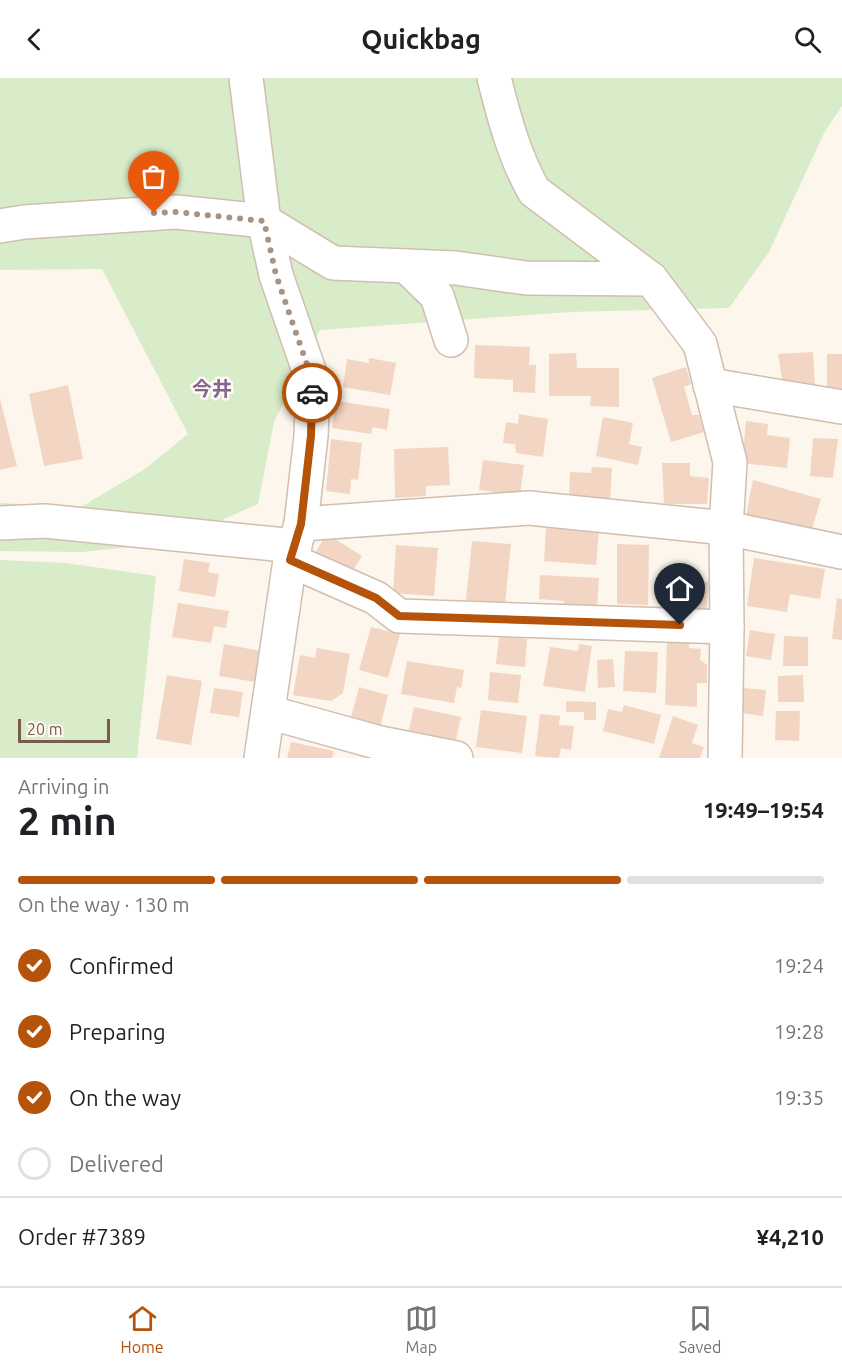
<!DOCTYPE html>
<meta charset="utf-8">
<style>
:root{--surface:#fff;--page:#f6f6f6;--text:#202124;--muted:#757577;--line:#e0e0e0;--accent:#b45309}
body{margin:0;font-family:Ubuntu,"Noto Sans JP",sans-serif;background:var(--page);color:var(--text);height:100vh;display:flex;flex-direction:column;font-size:22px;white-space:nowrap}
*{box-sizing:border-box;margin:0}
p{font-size:20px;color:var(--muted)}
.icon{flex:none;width:33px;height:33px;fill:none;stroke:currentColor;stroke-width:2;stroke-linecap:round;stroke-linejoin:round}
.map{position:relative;height:680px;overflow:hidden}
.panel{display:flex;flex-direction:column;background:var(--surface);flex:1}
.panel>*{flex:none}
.scale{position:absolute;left:18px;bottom:15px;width:92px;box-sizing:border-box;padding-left:6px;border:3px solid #7a5c4d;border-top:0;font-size:16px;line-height:21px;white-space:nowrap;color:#7a5c4d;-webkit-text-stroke:4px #fffaf3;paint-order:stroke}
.pin{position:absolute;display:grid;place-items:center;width:51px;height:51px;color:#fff;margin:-62px -26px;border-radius:50% 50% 50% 0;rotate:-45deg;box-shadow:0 0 6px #0007}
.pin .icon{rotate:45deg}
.courier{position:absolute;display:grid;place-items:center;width:60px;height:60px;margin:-30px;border:4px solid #b45309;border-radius:50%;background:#fff;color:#222;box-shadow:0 2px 8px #0007}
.summary em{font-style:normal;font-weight:700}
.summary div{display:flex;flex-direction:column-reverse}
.summary{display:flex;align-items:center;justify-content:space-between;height:102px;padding:0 18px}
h1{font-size:39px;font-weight:700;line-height:45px}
.bar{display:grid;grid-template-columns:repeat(4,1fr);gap:9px 6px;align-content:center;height:72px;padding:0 18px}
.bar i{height:8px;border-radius:4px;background:var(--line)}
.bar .active{background:var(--accent)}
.bar p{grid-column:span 4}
.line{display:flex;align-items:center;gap:15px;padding:0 18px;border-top:2px solid var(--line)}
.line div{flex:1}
ol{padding:0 18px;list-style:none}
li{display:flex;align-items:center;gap:18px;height:66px}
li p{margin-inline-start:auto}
li .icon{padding:6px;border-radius:50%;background:var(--accent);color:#fff;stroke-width:4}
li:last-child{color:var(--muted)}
li i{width:33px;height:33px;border:3px solid var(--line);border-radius:50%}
header{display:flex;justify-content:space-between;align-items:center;height:78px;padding:0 18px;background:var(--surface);font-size:27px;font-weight:700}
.menu{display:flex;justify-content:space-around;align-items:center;height:84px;border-top:2px solid var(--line);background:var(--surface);font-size:16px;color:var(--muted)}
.menu a{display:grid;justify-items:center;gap:3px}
.menu .active{color:var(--accent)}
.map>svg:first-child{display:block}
.green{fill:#d8ecc9}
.building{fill:#f3d5c3}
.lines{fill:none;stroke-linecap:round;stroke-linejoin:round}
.minor-casing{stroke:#d1beb0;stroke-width:36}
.minor{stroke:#fff;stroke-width:33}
.done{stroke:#a89285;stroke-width:6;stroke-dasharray:0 10.8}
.route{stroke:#b45309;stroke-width:8}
.labels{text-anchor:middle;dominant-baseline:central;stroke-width:5;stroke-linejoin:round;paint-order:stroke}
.quarter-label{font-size:20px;font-weight:bold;fill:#846695;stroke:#fffaf3}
</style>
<header><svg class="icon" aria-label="back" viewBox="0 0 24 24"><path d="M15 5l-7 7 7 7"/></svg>Quickbag<svg class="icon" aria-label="search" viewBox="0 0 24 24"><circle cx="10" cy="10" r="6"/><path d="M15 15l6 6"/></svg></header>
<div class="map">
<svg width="842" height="680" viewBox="0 0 842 680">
<rect width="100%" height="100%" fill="#fdf6ec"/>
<g class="green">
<polygon points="0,0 842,0 842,28 824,55 769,174 729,230 570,234 320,252 274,344 258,426 170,465 82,474 0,473 0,425 81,429 145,391 188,356 102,191 0,192"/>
<polygon points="0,482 66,485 156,498 137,680 0,680"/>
</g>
<g class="building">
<polygon points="475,267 530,269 529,287 536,287 535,315 513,314 513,302 474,300"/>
<polygon points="813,274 815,307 784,312 778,276"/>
<polygon points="576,275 577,290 619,290 619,329 590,328 591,318 549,318 549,276"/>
<rect x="827" y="276" width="15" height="44"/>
<polygon points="369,280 396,285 390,317 343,309 347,281 369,285"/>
<polygon points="686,289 691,306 684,309 692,337 699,337 704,354 671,364 652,300"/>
<polygon points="68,307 83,381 44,388 29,316"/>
<polygon points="0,321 17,388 0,392"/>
<polygon points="336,323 390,331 387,352 373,349 371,356 332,350"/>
<polygon points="519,336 548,341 543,379 516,375 515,366 503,365 506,344 518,346"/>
<polygon points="603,339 633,345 629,366 642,369 638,387 596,378"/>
<polygon points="746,343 768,346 767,357 790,360 787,390 742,385"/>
<polygon points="813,360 838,361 833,400 810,398"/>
<polygon points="331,361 362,365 358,402 351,401 350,416 326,413"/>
<polygon points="448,369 450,407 426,408 426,418 395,420 394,371"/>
<polygon points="483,382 524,387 520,417 479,412"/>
<polygon points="662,385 690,385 690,398 709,400 707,426 664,426"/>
<polygon points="592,389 612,390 610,422 569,419 570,394 591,395"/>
<polygon points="753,402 821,421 812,451 746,437"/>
<polygon points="546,450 599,453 596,487 544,483"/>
<polygon points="327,456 362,478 350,497 315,475"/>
<polygon points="472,463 511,466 505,526 466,522"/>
<polygon points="617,466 649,467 648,527 617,526"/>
<polygon points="396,467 438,470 434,518 393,515"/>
<polygon points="754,480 825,491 820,521 790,516 787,534 747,528"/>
<polygon points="184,481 210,485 208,494 219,496 215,519 179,513"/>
<polygon points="540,497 599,500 597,529 563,527 564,523 539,521"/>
<polygon points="666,501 708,504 707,535 664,532"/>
<polygon points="837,520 842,521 842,562 832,561"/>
<polygon points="178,525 229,533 226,550 214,548 211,565 172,559"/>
<polygon points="371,549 400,556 388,600 359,592"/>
<polygon points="750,552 775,556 771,582 746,578"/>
<polygon points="499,558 527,561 525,589 496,586"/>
<polygon points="784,558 808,559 808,588 783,588"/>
<polygon points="667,561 690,562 689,570 701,571 700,582 707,587 707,605 697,605 697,629 665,627"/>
<polygon points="224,566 260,573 255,604 219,598"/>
<polygon points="579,566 592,568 585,614 543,608 550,569 578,573"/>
<polygon points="317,570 350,576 343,615 331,623 293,617 300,577 315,580"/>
<polygon points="625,573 658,574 656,615 623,613"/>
<polygon points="613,581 615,609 598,610 597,582"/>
<polygon points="407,583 464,592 461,610 457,609 454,625 401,616"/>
<polygon points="490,594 521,597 518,625 488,622"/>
<polygon points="167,597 202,603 191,667 156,661"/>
<polygon points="803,597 804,624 778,624 778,598"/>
<polygon points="359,609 388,617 380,650 350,643"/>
<polygon points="214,610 243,614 239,639 210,635"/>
<polygon points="743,610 766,612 763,638 741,635"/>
<polygon points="566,623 596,624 596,642 584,642 584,634 566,634"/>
<polygon points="624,627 661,637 654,666 603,653 608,631 622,634"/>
<polygon points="414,629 461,639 456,662 409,652"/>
<polygon points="481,632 527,638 522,675 476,669"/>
<polygon points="776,633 800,633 799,663 775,662"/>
<polygon points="540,636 560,638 559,647 574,648 571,672 561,670 559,680 535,678"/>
<polygon points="673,638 698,647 692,665 704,669 700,680 659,680"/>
<polygon points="291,664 334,673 332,680 287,680"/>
</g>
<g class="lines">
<defs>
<g id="minor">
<polyline points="246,0 264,143 276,197 313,304 311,358 301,446 290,482 261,680"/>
<path d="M494,0C504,39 514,78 534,113L651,201"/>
<polyline points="0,148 24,144 176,134 264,143 333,185 456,190 526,200 651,201 700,266 730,384 726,450 727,549 725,680"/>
<polyline points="406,188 437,218 451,262"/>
<polyline points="710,307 842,329"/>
<polyline points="0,445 45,443 295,468"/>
<polyline points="301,446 529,430 726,450 842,474"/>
<polyline points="290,482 376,520 399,538 727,549"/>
<polyline points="268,634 380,665 456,680"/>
</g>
</defs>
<use href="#minor" class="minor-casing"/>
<use href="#minor" class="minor"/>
</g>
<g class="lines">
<polyline class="done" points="154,135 176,134 264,143 276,197 313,304 312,315"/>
<polyline class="route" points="312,315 311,358 301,446 290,482 376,520 399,538 680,547"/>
</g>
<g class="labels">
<g class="quarter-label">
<text x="212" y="310">今井</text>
</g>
</g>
</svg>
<div class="scale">20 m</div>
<div class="pin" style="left:154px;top:135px;background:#ea580c"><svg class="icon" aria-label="bag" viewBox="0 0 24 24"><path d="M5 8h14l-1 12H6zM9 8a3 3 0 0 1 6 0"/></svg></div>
<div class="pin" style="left:680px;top:547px;background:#1f2937"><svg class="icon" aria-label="home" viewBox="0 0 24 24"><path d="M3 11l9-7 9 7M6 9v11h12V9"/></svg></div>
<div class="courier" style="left:312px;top:315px"><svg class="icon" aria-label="car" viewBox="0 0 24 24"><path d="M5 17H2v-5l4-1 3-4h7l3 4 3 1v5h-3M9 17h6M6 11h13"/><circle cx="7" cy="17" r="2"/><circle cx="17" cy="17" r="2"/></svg></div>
</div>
<section class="panel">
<div class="summary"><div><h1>2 min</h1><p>Arriving in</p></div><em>19:49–19:54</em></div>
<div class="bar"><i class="active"></i><i class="active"></i><i class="active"></i><i></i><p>On the way · 130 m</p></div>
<ol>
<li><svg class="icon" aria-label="check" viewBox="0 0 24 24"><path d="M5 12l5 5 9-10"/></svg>Confirmed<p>19:24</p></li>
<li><svg class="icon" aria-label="check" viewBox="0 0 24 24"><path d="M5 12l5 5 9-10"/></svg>Preparing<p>19:28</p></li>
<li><svg class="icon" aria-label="check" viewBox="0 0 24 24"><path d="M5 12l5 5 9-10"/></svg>On the way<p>19:35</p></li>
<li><i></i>Delivered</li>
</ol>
<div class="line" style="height:78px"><div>Order #7389</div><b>¥4,210</b></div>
</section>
<nav class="menu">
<a class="active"><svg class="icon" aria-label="home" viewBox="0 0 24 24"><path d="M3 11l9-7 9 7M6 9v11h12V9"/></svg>Home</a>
<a><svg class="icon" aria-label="map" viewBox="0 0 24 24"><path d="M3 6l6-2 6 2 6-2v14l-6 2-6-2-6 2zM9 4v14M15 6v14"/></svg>Map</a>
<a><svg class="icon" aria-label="saved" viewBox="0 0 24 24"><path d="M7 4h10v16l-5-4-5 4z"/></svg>Saved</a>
</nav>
